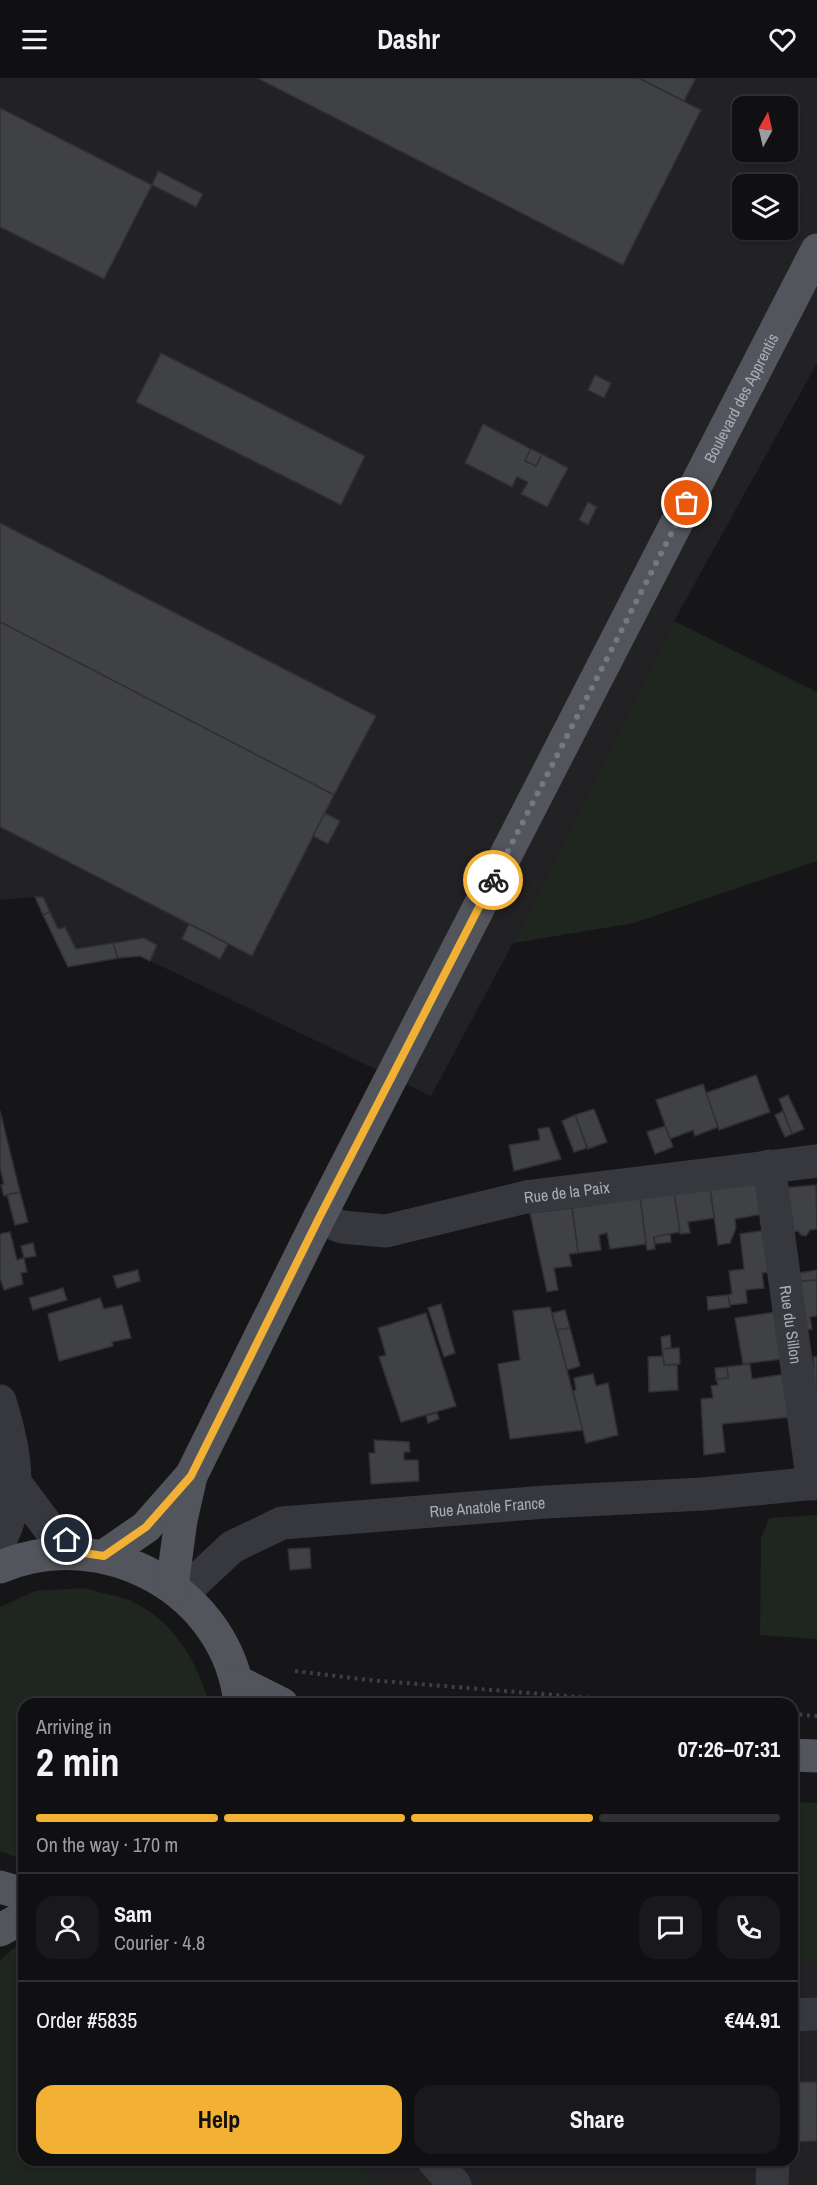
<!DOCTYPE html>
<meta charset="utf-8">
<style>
:root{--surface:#101012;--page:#19191b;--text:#f1f3f6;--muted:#9c9d9f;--line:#303032;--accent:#f2b134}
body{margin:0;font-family:"Archivo Narrow",sans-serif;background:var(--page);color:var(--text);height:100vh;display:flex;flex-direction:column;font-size:22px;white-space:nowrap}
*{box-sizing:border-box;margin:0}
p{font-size:20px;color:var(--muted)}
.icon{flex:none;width:33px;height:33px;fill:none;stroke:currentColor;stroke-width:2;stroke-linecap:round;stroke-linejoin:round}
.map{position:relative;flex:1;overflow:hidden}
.sheet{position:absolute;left:18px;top:1620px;width:780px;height:468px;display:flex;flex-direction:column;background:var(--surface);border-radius:18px;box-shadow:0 2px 4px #0004,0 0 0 2px var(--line)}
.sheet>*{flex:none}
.needle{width:39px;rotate:8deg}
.buttons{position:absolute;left:732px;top:18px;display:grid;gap:12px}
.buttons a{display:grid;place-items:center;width:66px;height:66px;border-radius:12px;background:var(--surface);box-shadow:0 2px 4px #0004,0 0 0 2px var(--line);font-size:30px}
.pin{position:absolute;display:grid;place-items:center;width:51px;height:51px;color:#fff;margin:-26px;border:3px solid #fff;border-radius:50%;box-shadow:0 2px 6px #0007}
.courier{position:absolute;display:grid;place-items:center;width:60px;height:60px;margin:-30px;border:4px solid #f2b134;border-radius:50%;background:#fff;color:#222;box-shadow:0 2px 8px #0007}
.overview em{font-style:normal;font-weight:700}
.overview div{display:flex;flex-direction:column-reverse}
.overview{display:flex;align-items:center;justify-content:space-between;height:102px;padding:0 18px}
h1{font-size:39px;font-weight:700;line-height:45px}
.bar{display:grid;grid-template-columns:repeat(4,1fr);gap:9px 6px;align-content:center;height:72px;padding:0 18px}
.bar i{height:8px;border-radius:4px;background:var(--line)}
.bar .active{background:var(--accent)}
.bar p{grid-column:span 4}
.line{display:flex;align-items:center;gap:15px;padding:0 18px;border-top:2px solid var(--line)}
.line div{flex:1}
.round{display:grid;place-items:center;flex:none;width:63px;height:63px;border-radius:18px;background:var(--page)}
.cta{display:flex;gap:12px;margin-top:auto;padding:12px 18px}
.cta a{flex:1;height:69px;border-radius:18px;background:var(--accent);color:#111;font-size:24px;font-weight:700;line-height:69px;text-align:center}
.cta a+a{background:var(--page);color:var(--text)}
header{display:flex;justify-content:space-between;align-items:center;height:78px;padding:0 18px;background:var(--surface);font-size:27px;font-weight:700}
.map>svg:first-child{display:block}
.built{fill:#222225;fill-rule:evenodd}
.green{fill:#1e261f}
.building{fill:#404145;stroke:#303034;stroke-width:1.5}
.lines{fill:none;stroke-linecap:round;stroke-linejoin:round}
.path{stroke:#3d3f44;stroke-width:4;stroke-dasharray:3 4.5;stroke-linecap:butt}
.minor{stroke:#37383d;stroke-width:33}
.major{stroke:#53555c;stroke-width:33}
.done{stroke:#757880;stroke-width:6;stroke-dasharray:0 10.8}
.route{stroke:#f2b134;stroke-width:8}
.labels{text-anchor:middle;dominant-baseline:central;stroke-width:6;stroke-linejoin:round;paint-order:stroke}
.street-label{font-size:16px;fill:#a8adb8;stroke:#111113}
</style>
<header><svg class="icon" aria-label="menu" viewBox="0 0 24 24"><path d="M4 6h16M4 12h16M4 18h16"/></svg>Dashr<svg class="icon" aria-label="heart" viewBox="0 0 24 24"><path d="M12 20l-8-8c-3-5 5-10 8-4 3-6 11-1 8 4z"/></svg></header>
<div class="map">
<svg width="817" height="2107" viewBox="0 0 817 2107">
<rect width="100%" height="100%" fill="#161618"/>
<g class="built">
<path d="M0,0H817V285L674,543L513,865L431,1018L140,878L68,889L35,819L0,822ZM742,28H788V74H742ZM742,106H788V152H742Z"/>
<polygon points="792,1886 817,1886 817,2107 373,2107 354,2082 792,2082"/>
</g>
<g class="green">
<polygon points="674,543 817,614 817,783 634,845 513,865"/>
<polygon points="817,1437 817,1561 760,1557 761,1460 769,1440"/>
<path d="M84,1510C98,1514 114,1517 129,1522C172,1540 198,1584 209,1626H24V1782L0,1773V1529L35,1513Z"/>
<polygon points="792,1724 817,1725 817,1886 792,1886"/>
<polygon points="24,1865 24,2082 354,2082 373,2107 0,2107 0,1882 19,1866"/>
</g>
<g class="building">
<polygon points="257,0 639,0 701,32 623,187"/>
<polygon points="639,0 696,0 684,23"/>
<polygon points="0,30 152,107 104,201 0,149"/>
<polygon points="158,93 203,116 196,129 152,107"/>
<polygon points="161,275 365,378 341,427 136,324"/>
<polygon points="595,297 611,305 604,320 588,312"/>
<polygon points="483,346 531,371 525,383 536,388 542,376 568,390 547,429 521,416 528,404 517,399 512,409 465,385"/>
<polygon points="531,371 542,376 536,388 525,383"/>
<polygon points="588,424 597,429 588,447 579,442"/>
<polygon points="0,445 376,638 334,717 0,544"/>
<polygon points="0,544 334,717 252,878 0,749"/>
<polygon points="325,735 340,743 328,766 313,758"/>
<polygon points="35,819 43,819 50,834 43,837"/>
<polygon points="50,834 58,851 65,849 76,871 113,865 118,880 68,889 43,837"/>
<polygon points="189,846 228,866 220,881 182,861"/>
<polygon points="144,860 157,867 150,883 140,878 118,880 113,865"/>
<polygon points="756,997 770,1034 719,1052 706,1015"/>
<polygon points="703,1006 718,1049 695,1058 693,1052 670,1061 656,1022"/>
<polygon points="788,1017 804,1051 792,1056 779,1021"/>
<polygon points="594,1031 607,1064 588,1071 575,1037"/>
<polygon points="0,1033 20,1114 4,1118 1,1107 4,1106 0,1090"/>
<polygon points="783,1033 792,1056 785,1059 775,1037"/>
<polygon points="575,1037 587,1070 574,1074 562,1043"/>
<polygon points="665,1048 673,1069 655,1076 647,1054"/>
<polygon points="549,1049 561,1081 514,1093 509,1067 540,1062 538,1051"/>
<polygon points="758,1104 763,1136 735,1141 736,1150 730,1165 718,1167 710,1109"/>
<polygon points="816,1107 817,1151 810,1152 806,1158 801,1157 798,1153 788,1154 782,1110"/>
<polygon points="710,1109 714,1140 688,1144 690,1155 680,1156 674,1115"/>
<polygon points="20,1114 28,1144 15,1147 7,1117"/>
<polygon points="674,1115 680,1154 654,1159 655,1171 647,1172 640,1120"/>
<polygon points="640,1120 646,1166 610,1171 607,1155 599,1157 601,1172 578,1175 572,1130"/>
<polygon points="572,1130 578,1175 569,1176 572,1188 554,1190 558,1212 547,1214 530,1135"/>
<polygon points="766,1152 771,1194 762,1195 764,1210 746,1212 747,1225 730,1227 728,1217 732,1216 729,1193 744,1191 740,1156"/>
<polygon points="10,1154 17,1182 24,1180 27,1194 21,1195 23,1206 4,1212 0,1200 0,1156"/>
<polygon points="670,1156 671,1164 655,1166 654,1159"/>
<polygon points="33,1165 36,1178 24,1180 21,1168"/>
<polygon points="138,1192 140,1203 117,1210 113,1198"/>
<polygon points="817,1192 817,1202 794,1204 793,1196"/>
<polygon points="817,1202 817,1238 810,1239 812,1251 801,1252 794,1204"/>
<polygon points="63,1210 67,1222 33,1232 29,1220"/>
<polygon points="728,1217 730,1229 708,1232 707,1219"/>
<polygon points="100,1220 104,1231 122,1227 131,1260 112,1264 113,1268 59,1283 48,1236"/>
<polygon points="441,1226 455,1275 444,1279 428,1230"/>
<polygon points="550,1229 583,1352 510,1361 498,1286 520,1282 513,1233"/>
<polygon points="565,1232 570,1250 557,1252 552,1235"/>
<polygon points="776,1234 782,1281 743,1286 735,1240"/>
<polygon points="426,1235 456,1328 401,1344 379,1279 386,1277 378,1250"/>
<polygon points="570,1250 580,1288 567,1292 557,1252"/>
<polygon points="670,1257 671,1270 662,1271 661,1259"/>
<polygon points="679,1270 680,1286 664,1287 662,1271"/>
<polygon points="663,1278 664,1287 677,1287 678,1312 649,1314 648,1279"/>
<polygon points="813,1279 817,1279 817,1333 806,1290 814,1289"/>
<polygon points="750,1286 752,1301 785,1296 791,1339 722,1346 725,1374 704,1377 701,1321 713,1320 711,1308 718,1307 716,1301 728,1300 727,1289"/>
<polygon points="727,1289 728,1300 716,1301 715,1290"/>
<polygon points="593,1296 596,1308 608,1305 618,1357 586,1365 573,1313 576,1312 574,1300"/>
<polygon points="437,1335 439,1341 428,1345 426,1338"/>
<polygon points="374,1362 409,1364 410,1374 404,1374 404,1382 418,1382 419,1403 371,1406 369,1375 375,1375"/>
<polygon points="310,1470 311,1490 290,1492 288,1471"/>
<polygon points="795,2004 817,2004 817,2063 797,2064 796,2055 792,2050 792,2038 795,2033"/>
</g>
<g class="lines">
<g class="path">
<polyline points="295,1593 369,1602 665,1626"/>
<polyline points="792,1636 817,1638"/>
</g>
<g class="minor">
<path id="s1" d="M769,1088L813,1406"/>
<path id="s2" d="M319,1140L342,1149L386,1153L526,1119L817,1083"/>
<path d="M0,1323C15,1372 24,1415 0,1463"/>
<polyline points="17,1407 49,1450 84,1475"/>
<path id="s3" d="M182,1516L232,1469L282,1445L546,1424L703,1416L817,1405"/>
<polyline points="792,1937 817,1936"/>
<polyline points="433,2082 455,2107"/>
<polyline points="772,2107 773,2082"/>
</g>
<g class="major">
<polyline points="104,1478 146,1449 190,1399"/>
<path d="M0,1489C103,1445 229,1513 240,1626"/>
<path id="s4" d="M172,1508L181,1442L191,1398L319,1140L817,172"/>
<polyline points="238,1604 282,1626"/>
<polyline points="792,1677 817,1678"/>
<polyline points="0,1809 24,1816"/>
<polyline points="0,1852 24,1839"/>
</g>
</g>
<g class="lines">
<polyline class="done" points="493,802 687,425"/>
<polyline class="route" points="67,1462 84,1475 104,1478 146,1449 191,1398 319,1140 493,802"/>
</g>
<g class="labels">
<g class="street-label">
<text stroke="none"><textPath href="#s4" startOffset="1322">Boulevard des Apprentis</textPath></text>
<text stroke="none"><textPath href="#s2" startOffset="254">Rue de la Paix</textPath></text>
<text stroke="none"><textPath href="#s1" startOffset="160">Rue du Sillon</textPath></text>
<text stroke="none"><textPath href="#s3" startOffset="330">Rue Anatole France</textPath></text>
</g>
</g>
</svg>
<div class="buttons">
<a><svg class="needle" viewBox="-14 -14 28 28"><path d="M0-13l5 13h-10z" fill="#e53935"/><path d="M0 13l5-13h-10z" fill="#9c9d9f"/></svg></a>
<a><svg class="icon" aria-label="layers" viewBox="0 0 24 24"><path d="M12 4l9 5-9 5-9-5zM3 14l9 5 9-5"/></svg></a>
</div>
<div class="pin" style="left:687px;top:425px;background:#ea580c"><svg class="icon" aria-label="bag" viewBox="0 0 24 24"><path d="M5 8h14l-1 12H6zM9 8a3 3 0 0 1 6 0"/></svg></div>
<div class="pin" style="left:67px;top:1462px;background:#1f2937"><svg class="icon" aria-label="home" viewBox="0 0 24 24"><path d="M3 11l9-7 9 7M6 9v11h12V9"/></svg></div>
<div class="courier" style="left:493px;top:802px"><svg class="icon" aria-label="bike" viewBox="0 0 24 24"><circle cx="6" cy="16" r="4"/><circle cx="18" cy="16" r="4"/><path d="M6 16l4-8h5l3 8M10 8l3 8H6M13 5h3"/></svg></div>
<section class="sheet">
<div class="overview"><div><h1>2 min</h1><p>Arriving in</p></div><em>07:26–07:31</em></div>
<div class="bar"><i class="active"></i><i class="active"></i><i class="active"></i><i></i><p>On the way · 170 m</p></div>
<div class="line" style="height:108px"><a class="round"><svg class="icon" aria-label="person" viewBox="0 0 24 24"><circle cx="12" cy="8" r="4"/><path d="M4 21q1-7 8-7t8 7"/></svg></a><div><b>Sam</b><p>Courier · 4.8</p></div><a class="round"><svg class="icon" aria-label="chat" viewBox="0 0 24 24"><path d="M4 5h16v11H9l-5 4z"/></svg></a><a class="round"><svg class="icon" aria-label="phone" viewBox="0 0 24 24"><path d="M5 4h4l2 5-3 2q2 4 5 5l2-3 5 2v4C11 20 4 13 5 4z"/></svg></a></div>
<div class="line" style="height:78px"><div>Order #5835</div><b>€44.91</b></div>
<div class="cta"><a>Help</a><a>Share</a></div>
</section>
</div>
